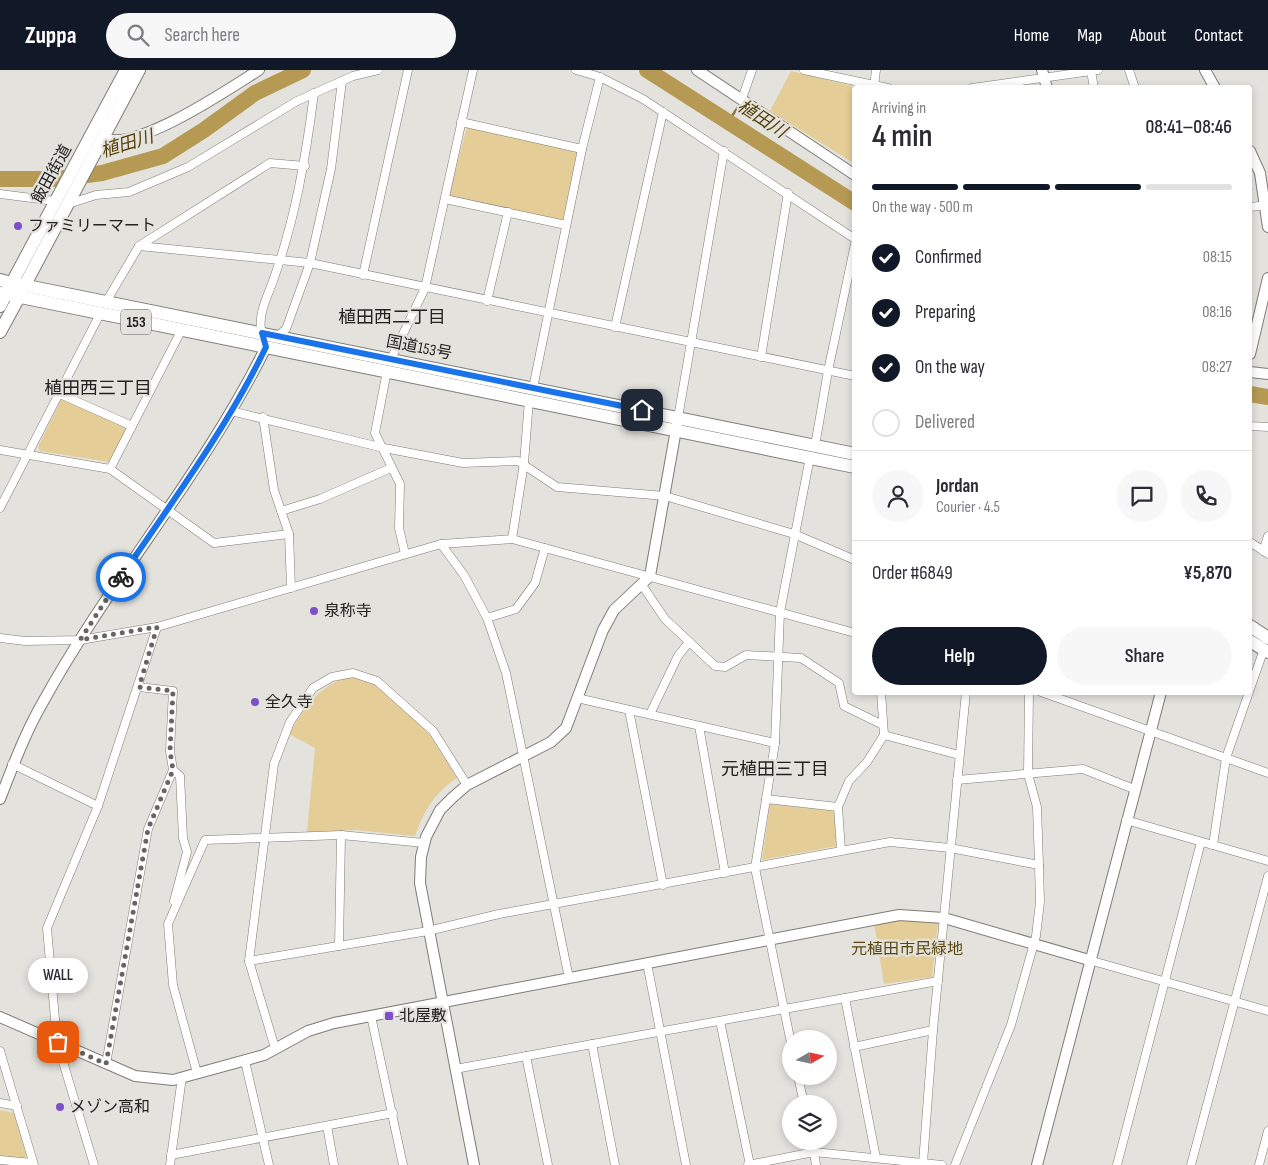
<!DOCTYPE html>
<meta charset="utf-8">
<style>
:root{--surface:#fff;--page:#f7f7f7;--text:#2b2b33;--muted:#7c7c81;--line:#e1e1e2;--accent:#111827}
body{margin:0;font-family:"Sofia Sans Condensed","Noto Sans JP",sans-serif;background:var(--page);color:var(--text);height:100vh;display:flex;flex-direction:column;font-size:19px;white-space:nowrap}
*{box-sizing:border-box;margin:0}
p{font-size:16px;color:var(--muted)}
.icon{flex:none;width:28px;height:28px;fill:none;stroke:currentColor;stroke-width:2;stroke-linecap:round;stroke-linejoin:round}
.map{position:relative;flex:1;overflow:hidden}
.side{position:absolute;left:852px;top:15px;width:400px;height:610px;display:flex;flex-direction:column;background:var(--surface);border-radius:5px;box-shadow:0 2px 8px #0003}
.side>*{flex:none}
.needle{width:32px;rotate:81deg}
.fabs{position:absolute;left:782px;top:960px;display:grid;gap:10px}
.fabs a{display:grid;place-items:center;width:55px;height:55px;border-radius:50%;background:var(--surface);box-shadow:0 2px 8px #0003;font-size:25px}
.pin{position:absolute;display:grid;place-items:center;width:42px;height:42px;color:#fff;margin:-21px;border-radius:10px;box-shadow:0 2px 8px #0006}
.courier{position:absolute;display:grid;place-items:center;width:50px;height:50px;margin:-25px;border:4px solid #1a73e8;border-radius:50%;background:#fff;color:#222;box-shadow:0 1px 6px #0007}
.bubble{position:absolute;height:35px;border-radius:18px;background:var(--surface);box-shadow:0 2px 8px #0003;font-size:16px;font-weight:600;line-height:35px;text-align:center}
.head em{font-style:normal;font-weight:600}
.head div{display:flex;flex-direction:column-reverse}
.head{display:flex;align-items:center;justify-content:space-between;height:85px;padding:0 20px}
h1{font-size:32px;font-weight:600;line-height:38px}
.bar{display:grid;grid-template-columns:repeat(4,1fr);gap:8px 5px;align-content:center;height:60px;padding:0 20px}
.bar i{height:6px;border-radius:4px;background:var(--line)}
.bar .current{background:var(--accent)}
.bar p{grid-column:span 4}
.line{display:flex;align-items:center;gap:12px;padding:0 20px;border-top:1px solid var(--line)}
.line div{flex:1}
.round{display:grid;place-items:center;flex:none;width:52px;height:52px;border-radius:26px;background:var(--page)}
ol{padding:0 20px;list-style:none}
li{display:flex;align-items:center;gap:15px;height:55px}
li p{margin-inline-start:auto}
li .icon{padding:5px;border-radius:50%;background:var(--accent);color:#fff;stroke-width:4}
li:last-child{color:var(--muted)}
li i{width:28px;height:28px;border:2px solid var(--line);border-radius:50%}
.cta{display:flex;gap:10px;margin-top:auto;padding:10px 20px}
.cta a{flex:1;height:58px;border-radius:30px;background:var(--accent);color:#fff;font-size:20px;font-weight:600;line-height:58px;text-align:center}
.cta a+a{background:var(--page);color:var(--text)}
header{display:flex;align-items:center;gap:30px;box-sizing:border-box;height:70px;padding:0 25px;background:var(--accent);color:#fff}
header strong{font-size:24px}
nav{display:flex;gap:28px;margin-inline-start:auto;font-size:18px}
.search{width:350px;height:45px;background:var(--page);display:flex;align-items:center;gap:12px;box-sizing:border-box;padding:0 18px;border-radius:28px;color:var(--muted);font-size:19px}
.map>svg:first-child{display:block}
.green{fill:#e4cd97}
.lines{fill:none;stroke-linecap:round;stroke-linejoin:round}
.stream{stroke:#8a7644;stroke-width:2.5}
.river{stroke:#b69a54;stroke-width:16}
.minor-casing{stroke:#7e7c77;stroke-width:9}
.tertiary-casing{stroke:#7e7c77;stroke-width:12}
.primary-casing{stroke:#7e7c77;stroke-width:14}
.trunk-casing{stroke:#7e7c77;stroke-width:14}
.minor{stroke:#fff;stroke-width:8}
.tertiary{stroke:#fff;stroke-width:10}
.primary{stroke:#fff;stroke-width:12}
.trunk{stroke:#fff;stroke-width:12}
.done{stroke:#676562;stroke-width:5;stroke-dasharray:0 9}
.route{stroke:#1a73e8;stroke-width:6}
.poi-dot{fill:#7d4fc8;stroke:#e4e2dd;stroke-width:2}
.labels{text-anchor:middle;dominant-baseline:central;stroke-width:4.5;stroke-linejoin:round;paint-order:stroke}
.shield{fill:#e4e2dd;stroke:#5d5c59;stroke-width:1}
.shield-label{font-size:15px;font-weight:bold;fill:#232220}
.street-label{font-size:16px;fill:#232220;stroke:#e4e2dd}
.poi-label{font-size:16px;fill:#232220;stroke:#e4e2dd;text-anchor:start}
.park-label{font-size:16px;fill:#5a460e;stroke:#e4e2dd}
.water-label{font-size:18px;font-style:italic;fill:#564208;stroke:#e4e2dd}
.neighbourhood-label{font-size:18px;fill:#232220;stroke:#e4e2dd}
</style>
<header>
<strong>Zuppa</strong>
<div class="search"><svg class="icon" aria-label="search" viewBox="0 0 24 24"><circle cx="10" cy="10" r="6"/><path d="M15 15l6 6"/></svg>Search here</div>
<nav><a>Home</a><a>Map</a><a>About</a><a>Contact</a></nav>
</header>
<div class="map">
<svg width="1268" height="1095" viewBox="0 0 1268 1095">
<rect width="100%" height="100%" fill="#e4e2dd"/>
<g class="green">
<polygon points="791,1 856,17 855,94 770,41"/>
<polygon points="467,57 577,82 563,150 448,127"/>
<polygon points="62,328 127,358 109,392 40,381 38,377"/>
<path d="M343,608H364L382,617L429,664L457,708C434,723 424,741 415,766L357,760L307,762L315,678L289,664C306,637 312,623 343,608Z"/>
<polygon points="770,734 834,741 837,776 762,790"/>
<polygon points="898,850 938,852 932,907 884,914 874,853"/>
<polygon points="0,1040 14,1043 26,1086 23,1089 0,1087"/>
</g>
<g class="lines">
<polyline class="stream" points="728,52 738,37"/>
<g class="river">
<polyline points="647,0 855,133"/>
<polyline points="0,109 57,109 102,103 163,86 204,60 255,23 303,0"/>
<polyline points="1250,324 1268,327"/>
</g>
<defs>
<g id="minor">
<polyline points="576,0 600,7 643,29 855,169"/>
<polyline points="804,0 888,18"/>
<polyline points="1129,0 1135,18"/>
<polyline points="1091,1 1094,18"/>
<polyline points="874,16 876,0"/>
<polyline points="972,18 1098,0"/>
<polyline points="742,29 752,0"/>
<polyline points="461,52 582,79"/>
<polyline points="0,124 55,131"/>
<polyline points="445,129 566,155"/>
<polyline points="68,134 96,125 129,122 188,97 297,31 353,6 378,0"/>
<polyline points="1250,137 1268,135"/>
<polyline points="139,176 310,193 855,306"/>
<polyline points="363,205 408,0"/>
<polyline points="487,231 508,142"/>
<polyline points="106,232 139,176 270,93 305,96"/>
<polyline points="615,257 663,42"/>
<path d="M262,266C257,246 266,230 273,211C295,150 306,87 314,23"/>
<polyline points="275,268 286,259 310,193 331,99 342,11"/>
<polyline points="761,287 788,123"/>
<polyline points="391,289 425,218 473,0"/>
<polyline points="387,301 375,363 400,414 399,458 405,484"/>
<polyline points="533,318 582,79 600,7"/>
<polyline points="60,324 132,356"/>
<polyline points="231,341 384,378 463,393 518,391 557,417 665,426 794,464 855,490"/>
<polyline points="263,347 274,420 289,464 291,518"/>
<polyline points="678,348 724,81"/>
<polyline points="1250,356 1268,357"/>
<polyline points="815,376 828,301 855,174"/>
<polyline points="0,380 110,399 214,473 289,464"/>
<polyline points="110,399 181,261"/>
<polyline points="0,438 100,244"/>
<polyline points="281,441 320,429 391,398"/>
<polyline points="512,469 524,393 529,330"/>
<polyline points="1250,472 1268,484"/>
<polyline points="441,474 464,505 487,548 506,603 569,908"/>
<polyline points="1263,481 1268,466"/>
<polyline points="642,515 665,549 715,596 725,597 746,585 801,588 839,613 844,636 883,655"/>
<polyline points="487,548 516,539 535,513 545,478"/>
<polyline points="0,568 25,571 80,570 157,557 441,474 512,469 855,563"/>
<polyline points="139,617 173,621 170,681 173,700"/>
<polyline points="1250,619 1264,579"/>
<polyline points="1041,622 1268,703"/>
<polyline points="577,628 775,673"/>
<polyline points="629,640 663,815"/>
<polyline points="650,644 678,586 689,572"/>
<polyline points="699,656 725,803"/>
<polyline points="884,665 959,685"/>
<polyline points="12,694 98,736"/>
<polyline points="957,710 1083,699 1134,719"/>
<polyline points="766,729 838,737"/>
<polyline points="1126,750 1268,791"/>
<polyline points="1213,775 1226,688 1249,622"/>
<polyline points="841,780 838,737 849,711 867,692 884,665 881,622"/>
<polyline points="339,876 341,765"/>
<polyline points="1089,890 1268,941"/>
<polyline points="249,891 428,861 499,844 890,772 950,778 1039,795"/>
<polyline points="647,893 686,1095"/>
<polyline points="845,928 876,1088"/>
<polyline points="371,946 403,1095"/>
<polyline points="720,951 750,1095"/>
<polyline points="791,973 755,798 775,673 780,542 810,387"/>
<polyline points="592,974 615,1095"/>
<polyline points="854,977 933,960"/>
<polyline points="275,978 249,891 274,694 290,652 313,618 332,607 353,603 377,611 433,661 467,715"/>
<polyline points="0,981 34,1095"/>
<polyline points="526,986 548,1095"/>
<polyline points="245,991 269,1095"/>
<polyline points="106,994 148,759 173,700 180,706 183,768 187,782 174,831"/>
<polyline points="455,999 938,911"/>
<polyline points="197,1003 173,915 168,854 205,770 341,765 424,773"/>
<polyline points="798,1006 804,1034"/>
<polyline points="0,1033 17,1036"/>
<polyline points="327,1056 334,1095"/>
<polyline points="812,1071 816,1095"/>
<polyline points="171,1085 393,1043"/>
<polyline points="0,1090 33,1093"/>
<polyline points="923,1093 933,960 966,622"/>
<polyline points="94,1095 57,972 47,858 98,736 157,557"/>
<polyline points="170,1095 182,1007"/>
<polyline points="748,1095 814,1082 942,1095"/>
<polyline points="955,1095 1011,955 1036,866 1040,832 1039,795 1037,737 1028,704 1029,622"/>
<polyline points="1117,1095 1201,772"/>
<polyline points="1191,1095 1268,806"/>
<polyline points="1259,1095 1268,1061"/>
</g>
<g id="tertiary">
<polyline points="697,0 855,105"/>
<polyline points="1042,0 1047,18"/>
<polyline points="1205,0 1215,18"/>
<path d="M104,68C135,83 230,18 259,0"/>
<polyline points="1250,81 1260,103 1268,157"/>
<polyline points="1250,284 1268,208"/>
<polyline points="1250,302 1268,304"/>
<path d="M0,729C13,696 25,663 43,632C110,510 204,403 266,277"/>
<polyline points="0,947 135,1006 173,1010 264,985 308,961 334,953 899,845 944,848 1089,890"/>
<polyline points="474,1095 420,813 421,787 426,767 440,740 452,728 467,715 551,672 566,658 603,560 614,540 650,506 677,354"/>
<polyline points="1037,1095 1161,622"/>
</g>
<g id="primary">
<polyline points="0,210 12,213"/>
<polyline points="0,223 6,224 0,236"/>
<polyline points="0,262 19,227"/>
</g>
<g id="trunk">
<polyline points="126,0 6,224 855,397"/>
<polyline points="12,213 855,384"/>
<polyline points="21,222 139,0"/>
<polyline points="1250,556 1268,568"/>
<polyline points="1250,571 1268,582"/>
</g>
</defs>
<use href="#minor" class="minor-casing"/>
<use href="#tertiary" class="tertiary-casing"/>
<use href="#primary" class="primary-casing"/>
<use href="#trunk" class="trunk-casing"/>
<use href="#minor" class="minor"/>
<use href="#tertiary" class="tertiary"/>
<use href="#primary" class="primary"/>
<use href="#trunk" class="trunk"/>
</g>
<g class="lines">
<polyline class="done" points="58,972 106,994 148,759 173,700 170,681 173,621 139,617 157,557 80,570 121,507"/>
<path class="route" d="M121,507C172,432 227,358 266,277L262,263L642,340"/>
</g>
<g class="poi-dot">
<circle cx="18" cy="156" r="5"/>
<circle cx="314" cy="541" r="5"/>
<circle cx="255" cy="632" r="5"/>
<rect x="384" y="941" width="10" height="10" rx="2.5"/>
<circle cx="60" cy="1037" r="5"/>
</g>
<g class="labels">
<rect class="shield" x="121" y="239.5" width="30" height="25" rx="4"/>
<g class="shield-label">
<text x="136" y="252">153</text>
</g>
<g class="street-label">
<text transform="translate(52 104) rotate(-61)">飯田街道</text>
<text transform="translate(419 278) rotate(11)">国道153号</text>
</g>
<g class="poi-label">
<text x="28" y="156">ファミリーマート</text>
<text x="324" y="541">泉称寺</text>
<text x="265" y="632">全久寺</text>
<text x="399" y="946">北屋敷</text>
<text x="70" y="1037">メゾン高和</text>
</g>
<g class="park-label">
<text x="907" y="879">元植田市民緑地</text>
</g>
<g class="water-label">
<text transform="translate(762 49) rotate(33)">植田川</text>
<text transform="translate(127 74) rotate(-17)">植田川</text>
</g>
<g class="neighbourhood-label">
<text x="392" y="247">植田西二丁目</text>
<text x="98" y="318">植田西三丁目</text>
<text x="775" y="699">元植田三丁目</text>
</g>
</g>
</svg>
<div class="fabs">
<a><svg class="needle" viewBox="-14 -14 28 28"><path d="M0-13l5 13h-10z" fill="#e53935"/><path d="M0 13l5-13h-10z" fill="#7c7c81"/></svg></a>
<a><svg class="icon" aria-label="layers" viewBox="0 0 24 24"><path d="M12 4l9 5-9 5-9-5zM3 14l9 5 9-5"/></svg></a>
</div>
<div class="pin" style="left:58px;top:972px;background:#ea580c"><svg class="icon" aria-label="bag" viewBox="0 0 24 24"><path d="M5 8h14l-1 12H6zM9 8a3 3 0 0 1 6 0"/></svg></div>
<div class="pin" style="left:642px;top:340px;background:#1f2937"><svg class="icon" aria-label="home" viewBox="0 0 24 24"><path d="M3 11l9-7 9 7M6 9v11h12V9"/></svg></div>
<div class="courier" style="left:121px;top:507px"><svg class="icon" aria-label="bike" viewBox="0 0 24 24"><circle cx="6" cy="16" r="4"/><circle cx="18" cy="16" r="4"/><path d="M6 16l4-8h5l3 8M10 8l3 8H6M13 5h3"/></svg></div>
<div class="bubble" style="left:28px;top:888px;width:60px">WALL</div>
<section class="side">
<div class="head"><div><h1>4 min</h1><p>Arriving in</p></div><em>08:41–08:46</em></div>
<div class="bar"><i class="current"></i><i class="current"></i><i class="current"></i><i></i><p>On the way · 500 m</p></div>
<ol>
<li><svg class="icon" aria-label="check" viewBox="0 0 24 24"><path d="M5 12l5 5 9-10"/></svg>Confirmed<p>08:15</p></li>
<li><svg class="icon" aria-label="check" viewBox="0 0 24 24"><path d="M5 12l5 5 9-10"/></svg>Preparing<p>08:16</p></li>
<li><svg class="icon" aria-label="check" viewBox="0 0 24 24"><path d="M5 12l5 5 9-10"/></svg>On the way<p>08:27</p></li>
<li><i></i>Delivered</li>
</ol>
<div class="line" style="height:90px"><a class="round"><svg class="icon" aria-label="person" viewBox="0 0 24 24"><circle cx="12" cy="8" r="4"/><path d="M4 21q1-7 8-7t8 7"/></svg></a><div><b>Jordan</b><p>Courier · 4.5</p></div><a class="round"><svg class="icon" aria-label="chat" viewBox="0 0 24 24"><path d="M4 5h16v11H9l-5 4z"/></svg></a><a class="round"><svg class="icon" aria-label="phone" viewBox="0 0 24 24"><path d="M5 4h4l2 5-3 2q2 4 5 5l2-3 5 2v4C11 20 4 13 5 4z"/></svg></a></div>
<div class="line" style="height:65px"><div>Order #6849</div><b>¥5,870</b></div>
<div class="cta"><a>Help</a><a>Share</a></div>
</section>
</div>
